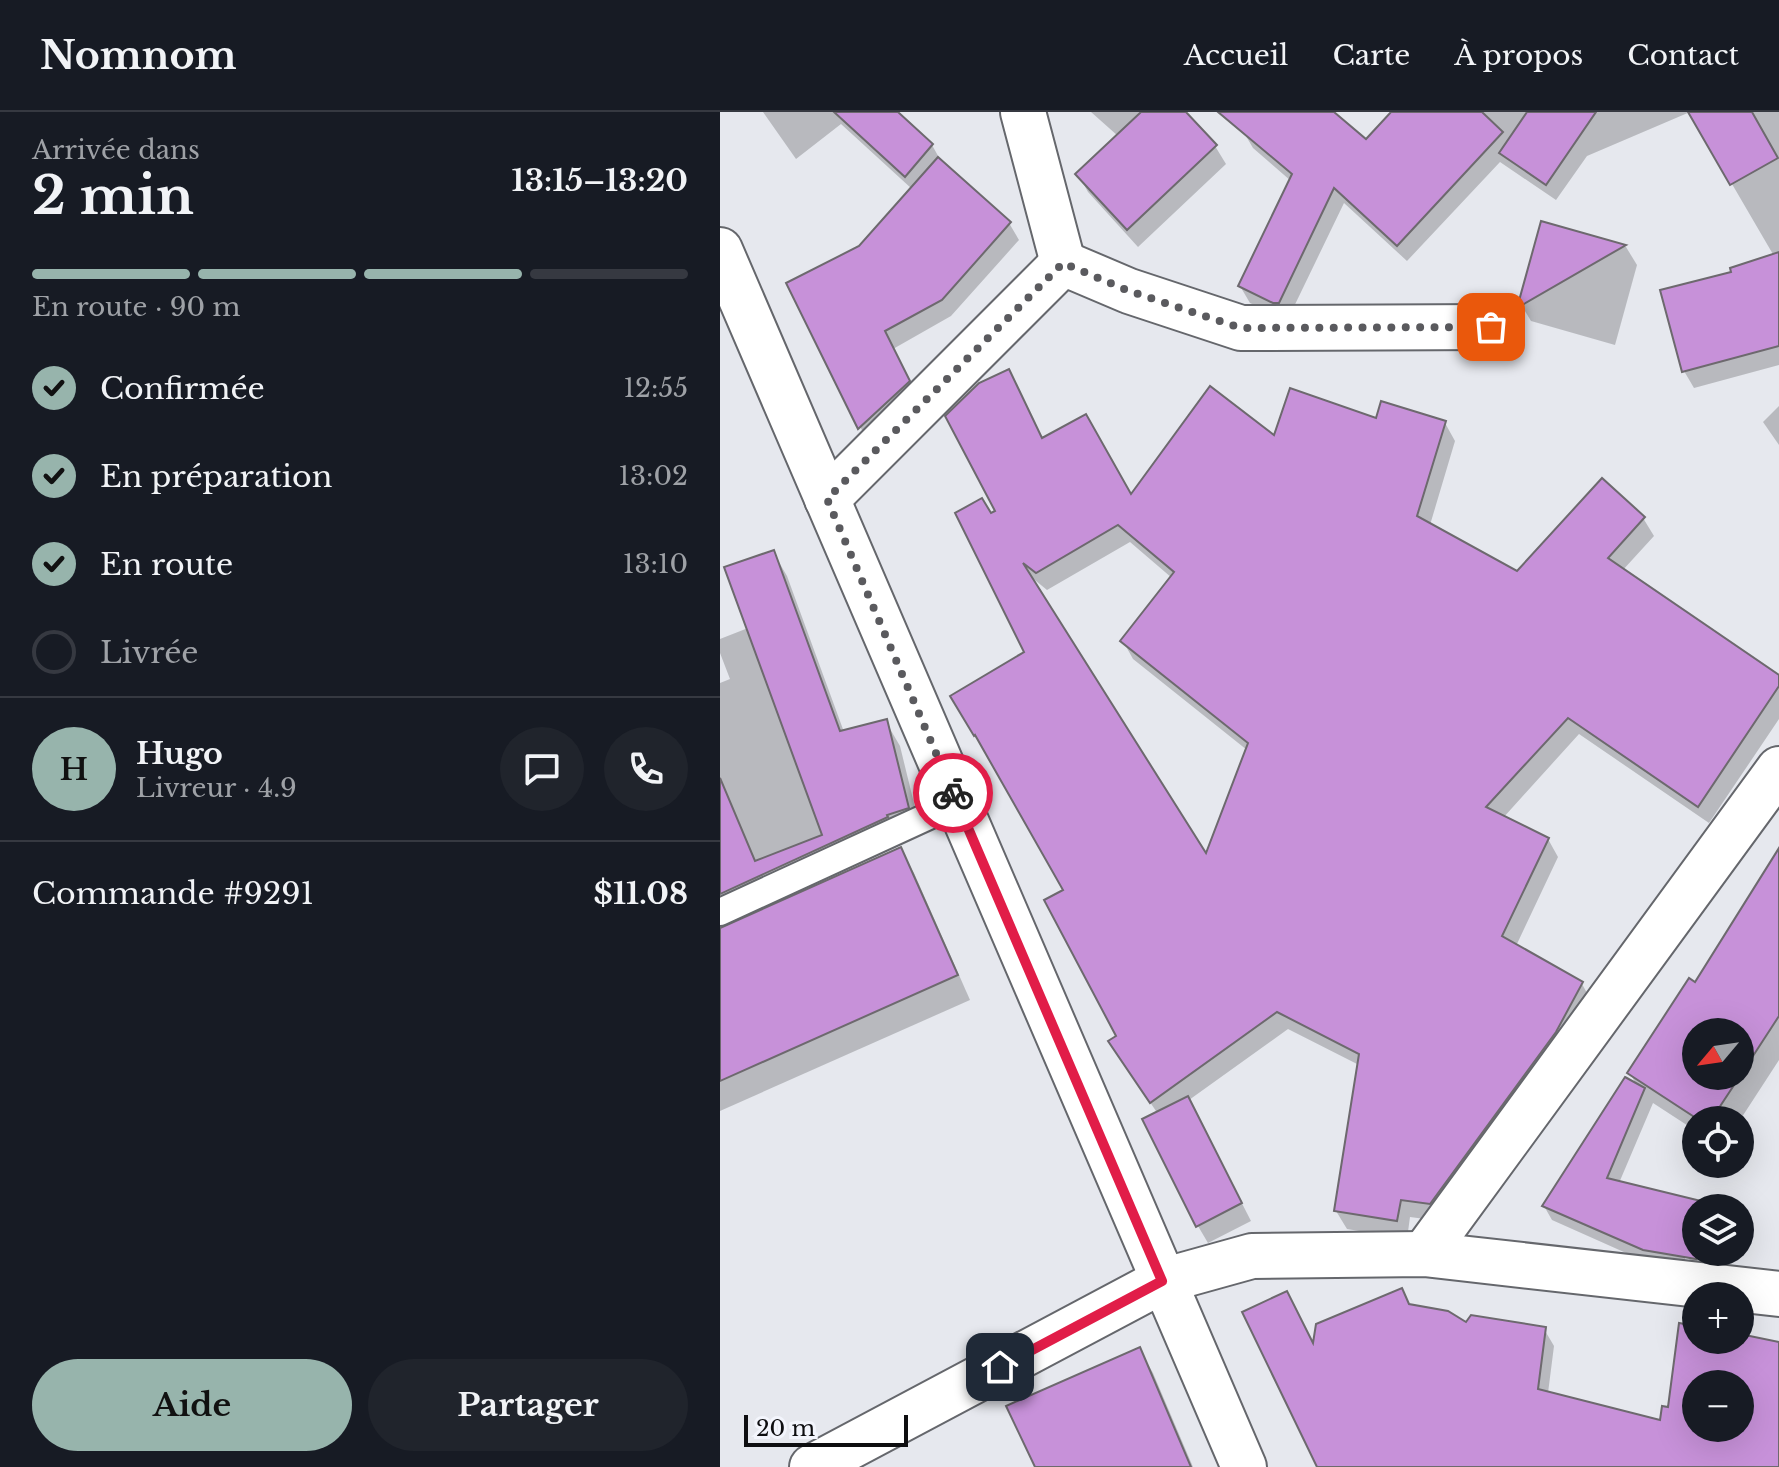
<!DOCTYPE html>
<html lang="fr">
<meta charset="utf-8">
<style>
:root{--surface:#171b24;--page:#20242c;--text:#f1f3f6;--muted:#9ea1a6;--line:#363941;--accent:#97b4ac}
body{margin:0;font-family:"Libre Baskerville",serif;background:var(--page);color:var(--text);height:100vh;display:flex;flex-direction:column;font-size:30px;white-space:nowrap}
*{box-sizing:border-box;margin:0}
p{font-size:26px;color:var(--muted)}
.icon{flex:none;width:44px;height:44px;fill:none;stroke:currentColor;stroke-width:2;stroke-linecap:round;stroke-linejoin:round}
.map{position:relative;flex:1;overflow:hidden}
.panel{display:flex;flex-direction:column;background:var(--surface);width:720px}
.panel>*{flex:none}
.needle{width:52px;rotate:241deg}
.tools{position:absolute;left:962px;top:906px;display:grid;gap:16px}
.tools a{display:grid;place-items:center;width:72px;height:72px;border-radius:50%;background:var(--surface);box-shadow:0 8px 32px #0002;font-size:40px}
.scale{position:absolute;left:24px;bottom:20px;width:164px;box-sizing:border-box;padding-left:8px;border:4px solid #0e0e10;border-top:0;font-size:22px;line-height:28px;white-space:nowrap;color:#0e0e10;-webkit-text-stroke:6px #f3f5fc;paint-order:stroke}
.pin{position:absolute;display:grid;place-items:center;width:68px;height:68px;color:#fff;margin:-34px;border-radius:16px;box-shadow:0 4px 12px #0006}
.courier{position:absolute;display:grid;place-items:center;width:80px;height:80px;margin:-40px;border:6px solid #e11d48;border-radius:50%;background:#fff;color:#222;box-shadow:0 2px 10px #0007}
.summary em{font-style:normal;font-weight:700}
.summary div{display:flex;flex-direction:column-reverse}
.summary{display:flex;align-items:center;justify-content:space-between;height:136px;padding:0 32px}
h1{font-size:52px;font-weight:700;line-height:60px}
.bar{display:grid;grid-template-columns:repeat(4,1fr);gap:12px 8px;align-content:center;height:96px;padding:0 32px}
.bar i{height:10px;border-radius:6px;background:var(--line)}
.bar .selected{background:var(--accent)}
.bar p{grid-column:span 4}
.line{display:flex;align-items:center;gap:20px;padding:0 32px;border-top:2px solid var(--line)}
.line div{flex:1}
.round{display:grid;place-items:center;flex:none;width:84px;height:84px;border-radius:42px;background:var(--page)}
ol{padding:0 32px;list-style:none}
li{display:flex;align-items:center;gap:24px;height:88px}
li p{margin-inline-start:auto}
li .icon{padding:8px;border-radius:50%;background:var(--accent);color:#111;stroke-width:4}
li:last-child{color:var(--muted)}
li i{width:44px;height:44px;border:4px solid var(--line);border-radius:50%}
.action{display:flex;gap:16px;margin-top:auto;padding:16px 32px}
.action a{flex:1;height:92px;border-radius:48px;background:var(--accent);color:#111;font-size:32px;font-weight:700;line-height:92px;text-align:center}
.action a+a{background:var(--page);color:var(--text)}
header{display:flex;align-items:center;gap:48px;box-sizing:border-box;height:112px;padding:0 40px;background:var(--surface);border-bottom:2px solid var(--line)}
header strong{font-size:38px}
nav{display:flex;gap:44px;margin-inline-start:auto;font-size:28px}
main{display:flex;flex:1;min-height:0}
.map>svg:first-child{display:block}
.shadow{fill:#0003;fill-rule:evenodd}
.building{fill:#c791d9;stroke:#6d696e;stroke-width:2;fill-rule:evenodd}
.lines{fill:none;stroke-linecap:round;stroke-linejoin:round}
.lane-casing{stroke:#65676c;stroke-width:30}
.street-casing{stroke:#65676c;stroke-width:48}
.lane{stroke:#fff;stroke-width:26}
.street{stroke:#fff;stroke-width:44}
.done{stroke:#5a5a5e;stroke-width:8;stroke-dasharray:0 14.4}
.route{stroke:#e11d48;stroke-width:10}
</style>
<header>
<strong>Nomnom</strong>
<nav><a>Accueil</a><a>Carte</a><a>À propos</a><a>Contact</a></nav>
</header>
<main>
<section class="panel">
<div class="summary"><div><h1>2 min</h1><p>Arrivée dans</p></div><em>13:15–13:20</em></div>
<div class="bar"><i class="selected"></i><i class="selected"></i><i class="selected"></i><i></i><p>En route · 90 m</p></div>
<ol>
<li><svg class="icon" aria-label="check" viewBox="0 0 24 24"><path d="M5 12l5 5 9-10"/></svg>Confirmée<p>12:55</p></li>
<li><svg class="icon" aria-label="check" viewBox="0 0 24 24"><path d="M5 12l5 5 9-10"/></svg>En préparation<p>13:02</p></li>
<li><svg class="icon" aria-label="check" viewBox="0 0 24 24"><path d="M5 12l5 5 9-10"/></svg>En route<p>13:10</p></li>
<li><i></i>Livrée</li>
</ol>
<div class="line" style="height:144px"><b class="round" style="background:var(--accent);color:#111">H</b><div><b>Hugo</b><p>Livreur · 4.9</p></div><a class="round"><svg class="icon" aria-label="chat" viewBox="0 0 24 24"><path d="M4 5h16v11H9l-5 4z"/></svg></a><a class="round"><svg class="icon" aria-label="phone" viewBox="0 0 24 24"><path d="M5 4h4l2 5-3 2q2 4 5 5l2-3 5 2v4C11 20 4 13 5 4z"/></svg></a></div>
<div class="line" style="height:104px"><div>Commande #9291</div><b>$11.08</b></div>
<div class="action"><a>Aide</a><a>Partager</a></div>
</section>
<div class="map">
<svg width="1059" height="1355" viewBox="0 0 1059 1355">
<rect width="100%" height="100%" fill="#e6e8ee"/>
<g class="shadow">
<polygon points="43,0 175,0 212,33 222,51 289,111 299,128 231,204 173,237 198,287 149,332 68,172 140,136 192,77 121,12 76,47"/>
<polygon points="371,0 463,0 495,34 506,52 418,135 368,80 358,62 398,24"/>
<polygon points="539,0 611,0 646,29 673,0 1059,0 1059,253 974,276 964,259 1013,161 1054,144 970,0 867,44 836,88 780,50 687,149 624,91 568,207 564,207 530,191 520,174 571,69 533,36 523,19"/>
<polygon points="822,111 906,135 917,153 895,233 811,209 800,191"/>
<polygon points="1059,294 1059,333 1043,310"/>
<path d="M657,309L725,311L735,329L710,413L798,462L923,406L934,424L902,459L1059,565V607L989,711L859,622L783,706L828,727L838,745L796,834L862,872L872,890L720,1109L690,1105L687,1127L627,1117L616,1099L639,953L568,917L469,988L531,1109L488,1131L478,1114L438,1002L401,947L399,924L346,779L233,585L307,541L270,403L277,400L323,328L411,386L555,326ZM410,430L452,466L403,529L413,547L527,638L487,745L310,464L327,478Z"/>
<polygon points="53,440 67,464 124,620 166,610 180,634 201,720 7,810 0,816 0,571 10,567 0,541 0,527 28,516"/>
<polygon points="180,737 194,761 250,888 0,999 0,816"/>
<path d="M1059,742V948L1020,1008H976V1019L933,991L899,1071L980,1090L983,1096H976L963,1156L967,1157L976,1120V1140H980L975,1160L933,1153L832,1108L824,1094L917,974L910,961L976,873ZM976,920H1020V964H976Z"/>
<path d="M690,1195L747,1212L824,1217L834,1234L828,1281L939,1325L998,1233L1059,1236V1355H599L595,1235ZM976,1272H1020V1316H976Z"/>
<polygon points="419,1237 433,1261 473,1355 318,1355"/>
</g>
<g class="building">
<polygon points="114,0 178,0 213,32 185,65"/>
<polygon points="421,0 466,0 497,33 407,118 355,62"/>
<polygon points="498,0 614,0 646,27 671,0 762,0 783,20 677,134 614,76 559,191 553,191 518,174 572,62"/>
<polygon points="807,0 876,0 826,73 779,41"/>
<polygon points="968,0 1032,0 1058,46 1010,73"/>
<polygon points="218,45 291,110 222,188 165,219 190,269 138,317 66,171 139,134"/>
<polygon points="821,109 906,133 797,196"/>
<polygon points="1059,140 1059,234 962,260 940,178 1011,160 1010,156"/>
<path d="M289,257L322,326L366,302L411,382L490,274L554,323L570,276L656,306L661,289L726,309L697,404L797,459L882,366L925,405L888,446L1059,563V574L978,695L848,606L766,695L829,726L782,824L863,870L836,920L710,1092L681,1088L677,1109L614,1099L639,942L557,900L430,991L388,929L396,924L324,788L343,778L255,623L254,624L230,584L304,540L235,401L262,386L271,401L275,399L225,304L259,271ZM398,413L454,460L400,529L528,631L486,741L303,451L316,461Z"/>
<polygon points="54,438 120,619 167,607 189,696 167,703 168,705 0,782 0,666 35,749 102,723 4,455"/>
<polygon points="181,735 238,863 0,969 0,816"/>
<polygon points="1059,736 1059,904 1020,964 1020,920 976,920 976,964 1020,964 991,1008 979,1008 907,961 969,866 975,870"/>
<polygon points="905,965 925,976 887,1066 981,1089 980,1096 976,1096 976,1147 923,1138 822,1094"/>
<polygon points="468,984 522,1091 476,1115 422,1007"/>
<path d="M682,1176L689,1192L728,1199L746,1210L751,1203L826,1215L818,1277L940,1308L942,1294L948,1295L959,1211L976,1214V1228H1020V1222L1059,1230V1355H597L522,1200L567,1179L593,1231L596,1212ZM976,1272H1020V1316H976Z"/>
<polygon points="420,1235 471,1355 315,1355 286,1294"/>
</g>
<g class="lines">
<defs>
<polyline id="lane" points="0,800 237,691"/>
<g id="street">
<polyline points="303,0 343,151"/>
<polyline points="0,138 524,1355"/>
<polyline points="107,387 343,151 409,179 521,216 771,215"/>
<polyline points="704,1142 1059,657"/>
<polyline points="92,1355 442,1169 532,1144 704,1142 1059,1182"/>
</g>
</defs>
<use href="#lane" class="lane-casing"/>
<use href="#street" class="street-casing"/>
<use href="#lane" class="lane"/>
<use href="#street" class="street"/>
</g>
<g class="lines">
<polyline class="done" points="233,681 107,387 343,151 409,179 521,216 771,215"/>
<polyline class="route" points="233,681 442,1169 280,1255"/>
</g>
</svg>
<div class="tools">
<a><svg class="needle" viewBox="-14 -14 28 28"><path d="M0-13l5 13h-10z" fill="#e53935"/><path d="M0 13l5-13h-10z" fill="#9ea1a6"/></svg></a>
<a><svg class="icon" aria-label="locate" viewBox="0 0 24 24"><circle cx="12" cy="12" r="6"/><path d="M12 2v4M12 18v4M2 12h4M18 12h4"/></svg></a>
<a><svg class="icon" aria-label="layers" viewBox="0 0 24 24"><path d="M12 4l9 5-9 5-9-5zM3 14l9 5 9-5"/></svg></a>
<a>+</a>
<a>−</a>
</div>
<div class="scale">20 m</div>
<div class="pin" style="left:771px;top:215px;background:#ea580c"><svg class="icon" aria-label="bag" viewBox="0 0 24 24"><path d="M5 8h14l-1 12H6zM9 8a3 3 0 0 1 6 0"/></svg></div>
<div class="pin" style="left:280px;top:1255px;background:#1f2937"><svg class="icon" aria-label="home" viewBox="0 0 24 24"><path d="M3 11l9-7 9 7M6 9v11h12V9"/></svg></div>
<div class="courier" style="left:233px;top:681px"><svg class="icon" aria-label="bike" viewBox="0 0 24 24"><circle cx="6" cy="16" r="4"/><circle cx="18" cy="16" r="4"/><path d="M6 16l4-8h5l3 8M10 8l3 8H6M13 5h3"/></svg></div>
</div>
</main>
